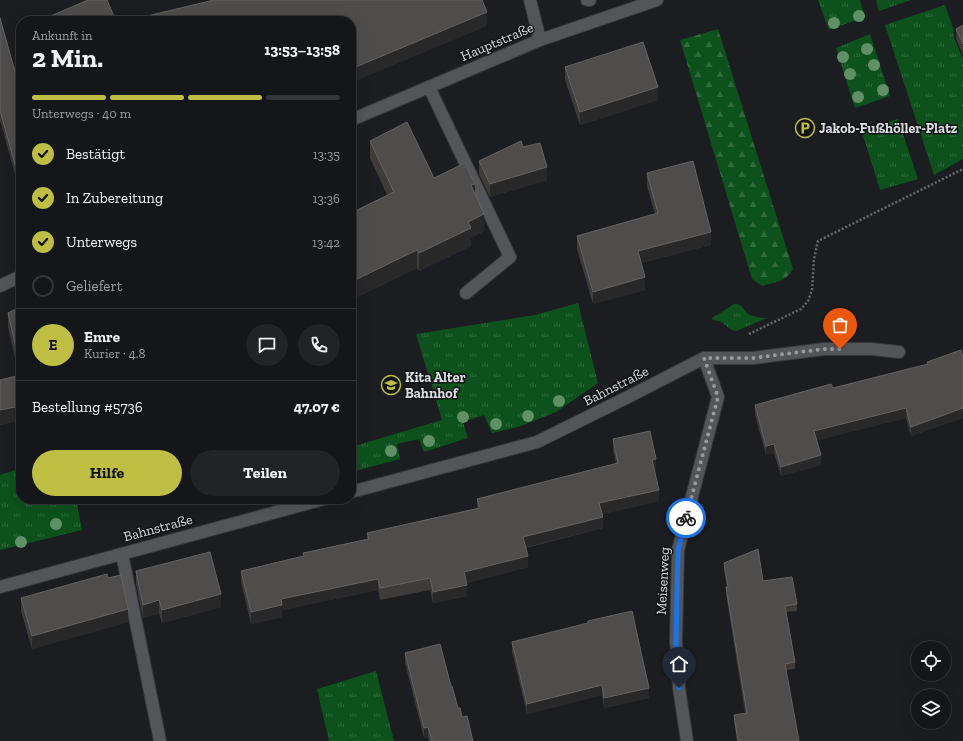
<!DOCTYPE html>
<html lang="de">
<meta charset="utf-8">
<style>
:root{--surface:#141619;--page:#212326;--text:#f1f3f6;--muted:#9d9fa2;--line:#333538;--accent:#bebf42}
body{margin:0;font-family:"Zilla Slab",serif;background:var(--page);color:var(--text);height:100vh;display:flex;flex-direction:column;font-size:15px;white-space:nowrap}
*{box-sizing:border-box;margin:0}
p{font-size:13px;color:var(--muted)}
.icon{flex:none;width:22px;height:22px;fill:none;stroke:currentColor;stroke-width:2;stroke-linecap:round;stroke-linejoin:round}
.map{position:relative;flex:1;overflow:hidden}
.details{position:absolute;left:16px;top:16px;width:340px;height:488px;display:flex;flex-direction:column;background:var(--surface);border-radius:16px;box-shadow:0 4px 16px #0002,0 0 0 1px var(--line)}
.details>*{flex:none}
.fabs{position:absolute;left:911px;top:641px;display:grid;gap:8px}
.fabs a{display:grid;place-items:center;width:40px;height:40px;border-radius:50%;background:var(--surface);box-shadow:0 4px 16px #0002,0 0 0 1px var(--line);font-size:20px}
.pin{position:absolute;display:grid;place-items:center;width:34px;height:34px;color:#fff;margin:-41px -17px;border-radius:50% 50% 50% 0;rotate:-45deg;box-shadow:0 0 4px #0007}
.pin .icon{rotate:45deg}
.courier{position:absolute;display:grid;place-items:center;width:40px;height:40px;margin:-20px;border:3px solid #1a73e8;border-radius:50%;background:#fff;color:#222;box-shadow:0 1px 5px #0007}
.head em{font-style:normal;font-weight:700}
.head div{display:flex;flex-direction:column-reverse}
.head{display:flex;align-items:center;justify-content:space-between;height:68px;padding:0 16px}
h1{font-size:26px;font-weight:700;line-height:30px}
.bar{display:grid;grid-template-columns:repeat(4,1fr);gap:6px 4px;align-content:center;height:48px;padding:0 16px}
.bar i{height:5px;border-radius:3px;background:var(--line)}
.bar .on{background:var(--accent)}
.bar p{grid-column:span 4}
.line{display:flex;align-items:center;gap:10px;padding:0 16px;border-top:1px solid var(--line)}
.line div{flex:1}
.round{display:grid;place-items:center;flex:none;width:42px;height:42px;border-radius:21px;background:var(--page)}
ol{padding:0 16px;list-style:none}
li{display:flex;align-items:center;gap:12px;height:44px}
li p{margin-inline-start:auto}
li .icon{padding:4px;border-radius:50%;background:var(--accent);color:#111;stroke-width:4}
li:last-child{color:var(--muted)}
li i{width:22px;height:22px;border:2px solid var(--line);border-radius:50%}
.button{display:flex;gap:8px;margin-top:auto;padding:8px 16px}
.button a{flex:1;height:46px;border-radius:24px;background:var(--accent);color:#111;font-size:16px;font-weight:700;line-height:46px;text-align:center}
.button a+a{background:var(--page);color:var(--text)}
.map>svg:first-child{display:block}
.grass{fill:url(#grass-tufts)}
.forest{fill:url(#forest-firs)}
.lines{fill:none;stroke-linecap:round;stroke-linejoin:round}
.lane-casing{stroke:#353739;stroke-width:14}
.street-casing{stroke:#353739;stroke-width:14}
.secondary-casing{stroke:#353739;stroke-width:14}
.path{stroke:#68696d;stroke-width:2.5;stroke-dasharray:2 2;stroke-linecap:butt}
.lane{stroke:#535559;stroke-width:12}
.street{stroke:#535559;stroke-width:12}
.secondary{stroke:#535559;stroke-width:12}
.tree{fill:#5f9066}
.wall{fill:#3e3b39}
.shaded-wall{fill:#292828}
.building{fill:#4f4d4b;stroke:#656362}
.done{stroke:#989a9d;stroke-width:4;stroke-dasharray:0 7.2}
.route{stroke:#1a73e8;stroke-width:5}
.labels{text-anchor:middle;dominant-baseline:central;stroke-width:3;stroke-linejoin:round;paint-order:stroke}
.street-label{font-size:14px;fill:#dcdde0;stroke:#121417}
.poi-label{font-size:14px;font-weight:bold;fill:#dcdde0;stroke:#121417;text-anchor:start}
</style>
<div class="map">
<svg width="963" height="741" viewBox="0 0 963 741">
<defs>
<pattern id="grass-tufts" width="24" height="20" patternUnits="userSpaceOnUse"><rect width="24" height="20" fill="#0d521d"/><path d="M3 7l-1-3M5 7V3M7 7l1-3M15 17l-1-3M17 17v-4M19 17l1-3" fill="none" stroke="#306a3e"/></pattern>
<pattern id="forest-firs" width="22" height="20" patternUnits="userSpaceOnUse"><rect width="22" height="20" fill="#0d521d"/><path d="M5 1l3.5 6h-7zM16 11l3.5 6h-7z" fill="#306a3e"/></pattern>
</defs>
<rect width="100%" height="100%" fill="#1b1d21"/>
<g class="grass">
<polygon points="818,0 860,0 865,17 829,30"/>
<polygon points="876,0 911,0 879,11"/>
<polygon points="945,5 953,28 954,38 963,59 963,159 934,175 885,25"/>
<polygon points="870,34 890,96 855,108 836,48"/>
<polygon points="898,119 918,179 880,190 861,129"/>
<polygon points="578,303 598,383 556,412 521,426 492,433 484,415 463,422 468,438 424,452 419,439 397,444 400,459 355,471 351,461 351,447 442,420 416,334 535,315"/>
<path d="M734,304C743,303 743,311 750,315C755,317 761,318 767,318L736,331C729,330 727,325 721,322C718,320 715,321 711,319Z"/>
<polygon points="21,468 21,499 76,499 82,530 0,550 0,475"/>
<polygon points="376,671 394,741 329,741 317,689"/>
</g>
<path class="forest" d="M718,29L793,269C786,282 775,282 762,286L752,279L680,40Z"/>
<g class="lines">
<defs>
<g id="lane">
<polyline points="429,87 510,257 466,293"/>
<polyline points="704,358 753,358 824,349 872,349 899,352"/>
<polyline points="122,554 160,741"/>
</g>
<g id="street">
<polyline points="351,492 537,442 630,396 704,358 718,397 678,550 676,641 679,688 687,741"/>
<polyline points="0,587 324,499"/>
</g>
<g id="secondary">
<polyline points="530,0 540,40"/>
<polyline points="587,0 590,0"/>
<polyline points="351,120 540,40 657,0"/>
<polyline points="0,286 21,276"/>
</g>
</defs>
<use href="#lane" class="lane-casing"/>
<use href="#street" class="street-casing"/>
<use href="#secondary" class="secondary-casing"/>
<polyline class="path" points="749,334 801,309 808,301 812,290 814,259 818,241 963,169"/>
<use href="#lane" class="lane"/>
<use href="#street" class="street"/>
<use href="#secondary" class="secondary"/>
</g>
<g class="tree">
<circle cx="859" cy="16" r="6"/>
<circle cx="834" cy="23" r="6"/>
<circle cx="867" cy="49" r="6"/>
<circle cx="843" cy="57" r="6"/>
<circle cx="874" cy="65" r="6"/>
<circle cx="850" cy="74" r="6"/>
<circle cx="883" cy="90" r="6"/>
<circle cx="858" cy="97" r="6"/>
<circle cx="559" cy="401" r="6"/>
<circle cx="528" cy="416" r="6"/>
<circle cx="463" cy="417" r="6"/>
<circle cx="496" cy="424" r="6"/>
<circle cx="429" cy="441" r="6"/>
<circle cx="391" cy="451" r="6"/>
<circle cx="56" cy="524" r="6"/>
<circle cx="21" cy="542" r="6"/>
</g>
<g class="wall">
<polygon points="0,18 21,93 21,196 0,120"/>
<polygon points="963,25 963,55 956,39 956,29"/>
<polygon points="565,67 658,100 580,125 565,80"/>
<polygon points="370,141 434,178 475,194 484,231 471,238 471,246 419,271 417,268 351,300 351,213 387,195 370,158"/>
<polygon points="523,147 547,180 490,197 479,174 479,161"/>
<polygon points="647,173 711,245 641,263 645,290 593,304 577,249 577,236 655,214 647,186"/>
<polygon points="21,306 21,420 0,425 0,380 19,376 8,327 8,313"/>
<polygon points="963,357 963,418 911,436 906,418 817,440 821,465 781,476 774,453 766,455 755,415 755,405 833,388 927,365 927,362"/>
<polygon points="613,439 656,470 655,470 659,501 602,514 603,528 526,548 528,567 466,583 467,596 433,603 430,590 380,600 378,590 282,610 282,617 251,624 241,582 241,571 303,556 303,553 367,539 367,533 477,508 477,499 616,464 613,451"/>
<polygon points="724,563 763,581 797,604 797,611 786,612 795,662 795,669 786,670 799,741 737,741 734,722 734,715 745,713 726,594 726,587 727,587 724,570"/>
<polygon points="136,571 221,607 162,623 159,613 143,618 136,584"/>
<polygon points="108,578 128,622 32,649 21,611 21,598"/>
<polygon points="588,621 649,698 604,708 602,695 527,714 512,651 512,642 588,624"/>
<polygon points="405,653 451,686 458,708 473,741 429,741 428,737 424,738 405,663"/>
</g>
<g class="shaded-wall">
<polygon points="487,12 487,26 351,83 351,69"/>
<polygon points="658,87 658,100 580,125 580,112"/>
<polygon points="547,167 547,180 490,197 490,184"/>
<polygon points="475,184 475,201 471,185"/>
<polygon points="484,214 484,231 471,238 471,246 419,271 419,253 468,222"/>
<polygon points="711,232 711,245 638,264 638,251"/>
<polygon points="417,250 417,268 351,300 351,282"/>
<polygon points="645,277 645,290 593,304 593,292"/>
<polygon points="21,406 21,420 0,425 0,410"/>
<polygon points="906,408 906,418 814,441 814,431"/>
<polygon points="963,408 963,418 911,436 911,427"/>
<polygon points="774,444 774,453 766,455 766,446"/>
<polygon points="821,455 821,465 781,476 781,467"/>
<polygon points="656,459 656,470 652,471 652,460"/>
<polygon points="659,490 659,501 599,515 599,503"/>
<polygon points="603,517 603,528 523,548 523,537"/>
<polygon points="528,556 528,567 464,584 464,572"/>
<polygon points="378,579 378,590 282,610 282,617 251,624 251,612 281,599"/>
<polygon points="467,585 467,596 433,603 433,592"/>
<polygon points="221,594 221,607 162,623 162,610"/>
<polygon points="159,600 159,613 143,618 143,605"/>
<polygon points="128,609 128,622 32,649 32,636"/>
<polygon points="602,685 602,695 527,714 527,704"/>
<polygon points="649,688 649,698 604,708 604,698"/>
<polygon points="428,727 428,737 424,738 424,728"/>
</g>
<g class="building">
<polygon points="88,0 107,0 116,21 47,21 46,18"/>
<polygon points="214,0 482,0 487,12 351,69 351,21 126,21"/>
<polygon points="0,18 21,93 21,186 0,110"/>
<polygon points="963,25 963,44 956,29"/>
<polygon points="643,42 658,87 580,112 565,67"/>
<polygon points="407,122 434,178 465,163 475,184 471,185 484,214 468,222 471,228 419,253 417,250 351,282 351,213 394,192 370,141"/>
<polygon points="521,141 523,147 540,143 547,167 490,184 479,161"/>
<polygon points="693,161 711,232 638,251 645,277 593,292 577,236 658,213 647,173"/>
<polygon points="21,306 21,370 8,313"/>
<polygon points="961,350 963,357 963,408 911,427 906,408 814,431 821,455 781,467 774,444 766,446 755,405 831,384 833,388 928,364 927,362"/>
<polygon points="21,375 21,406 0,410 0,380"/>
<polygon points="650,431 656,459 652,460 659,490 599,503 603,517 523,537 528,556 464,572 467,585 433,592 430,578 380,588 378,579 281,599 282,605 251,612 241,571 304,556 303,553 369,539 367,533 480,508 477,499 618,463 613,439"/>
<polygon points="758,549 763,581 792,577 797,604 785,606 795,662 785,664 799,741 738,741 734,715 747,713 726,587 728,587 724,563"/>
<polygon points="210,552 221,594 162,610 159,600 143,605 136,571"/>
<polygon points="107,574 108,578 121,575 128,609 32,636 21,598"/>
<polygon points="632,611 649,688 604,698 602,685 527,704 512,642 588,623 588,621"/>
<polygon points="440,644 451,686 452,686 458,708 460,708 462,717 467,716 473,741 432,741 428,727 424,728 405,653"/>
</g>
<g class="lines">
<polyline class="done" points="686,518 718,397 704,358 753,358 824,349 840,349"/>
<polyline class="route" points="679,688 676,641 678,550 686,518"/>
</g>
<defs>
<symbol id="parking-ring" viewBox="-11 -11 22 22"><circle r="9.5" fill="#121417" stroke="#bebf42" stroke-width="1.5"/><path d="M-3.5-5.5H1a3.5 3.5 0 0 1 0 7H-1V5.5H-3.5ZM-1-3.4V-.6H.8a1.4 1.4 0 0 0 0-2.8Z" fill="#bebf42"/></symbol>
<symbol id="school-ring" viewBox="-11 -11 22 22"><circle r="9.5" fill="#121417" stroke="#bebf42" stroke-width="1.5"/><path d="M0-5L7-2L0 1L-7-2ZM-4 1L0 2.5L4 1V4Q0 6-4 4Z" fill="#bebf42"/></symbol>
</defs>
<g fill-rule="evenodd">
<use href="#parking-ring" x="794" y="117" width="22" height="22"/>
<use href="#school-ring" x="380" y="374" width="22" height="22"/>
</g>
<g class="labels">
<g class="street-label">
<text transform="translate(497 42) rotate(-23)">Hauptstraße</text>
<text transform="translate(616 386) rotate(-27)">Bahnstraße</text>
<text transform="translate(158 528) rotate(-15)">Bahnstraße</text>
<text transform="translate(663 581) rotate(-87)">Meisenweg</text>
</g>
<g class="poi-label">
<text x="819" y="128">Jakob-Fußhöller-Platz</text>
<text x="405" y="377">Kita Alter<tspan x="405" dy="16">Bahnhof</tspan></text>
</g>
</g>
</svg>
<div class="fabs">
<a><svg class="icon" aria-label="locate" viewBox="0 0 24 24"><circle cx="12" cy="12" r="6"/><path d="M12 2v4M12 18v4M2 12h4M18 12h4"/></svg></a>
<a><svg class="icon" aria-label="layers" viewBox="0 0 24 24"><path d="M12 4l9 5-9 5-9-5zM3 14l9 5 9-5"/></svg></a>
</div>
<div class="pin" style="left:840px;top:349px;background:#ea580c"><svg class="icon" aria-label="bag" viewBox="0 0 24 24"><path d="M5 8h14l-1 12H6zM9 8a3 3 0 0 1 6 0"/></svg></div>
<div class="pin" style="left:679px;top:688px;background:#1f2937"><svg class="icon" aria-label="home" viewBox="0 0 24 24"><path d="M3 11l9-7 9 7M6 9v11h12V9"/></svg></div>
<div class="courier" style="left:686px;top:518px"><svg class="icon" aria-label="bike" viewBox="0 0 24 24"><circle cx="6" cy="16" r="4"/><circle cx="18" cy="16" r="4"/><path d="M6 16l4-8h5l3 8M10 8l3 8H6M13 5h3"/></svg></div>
<section class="details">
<div class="head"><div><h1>2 Min.</h1><p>Ankunft in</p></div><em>13:53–13:58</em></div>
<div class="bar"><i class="on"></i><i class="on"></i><i class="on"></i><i></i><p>Unterwegs · 40 m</p></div>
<ol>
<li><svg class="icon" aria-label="check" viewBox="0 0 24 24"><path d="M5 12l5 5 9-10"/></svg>Bestätigt<p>13:35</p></li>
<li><svg class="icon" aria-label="check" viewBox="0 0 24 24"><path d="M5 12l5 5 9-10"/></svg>In Zubereitung<p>13:36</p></li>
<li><svg class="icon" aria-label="check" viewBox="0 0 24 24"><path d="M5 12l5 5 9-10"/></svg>Unterwegs<p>13:42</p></li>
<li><i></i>Geliefert</li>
</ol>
<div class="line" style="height:72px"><b class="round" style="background:var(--accent);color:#111">E</b><div><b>Emre</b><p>Kurier · 4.8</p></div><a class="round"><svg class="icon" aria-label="chat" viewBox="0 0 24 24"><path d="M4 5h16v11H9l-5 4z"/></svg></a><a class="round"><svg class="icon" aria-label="phone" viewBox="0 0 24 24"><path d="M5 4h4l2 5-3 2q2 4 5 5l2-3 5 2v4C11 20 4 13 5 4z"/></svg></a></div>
<div class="line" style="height:52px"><div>Bestellung #5736</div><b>47.07 €</b></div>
<div class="button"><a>Hilfe</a><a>Teilen</a></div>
</section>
</div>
